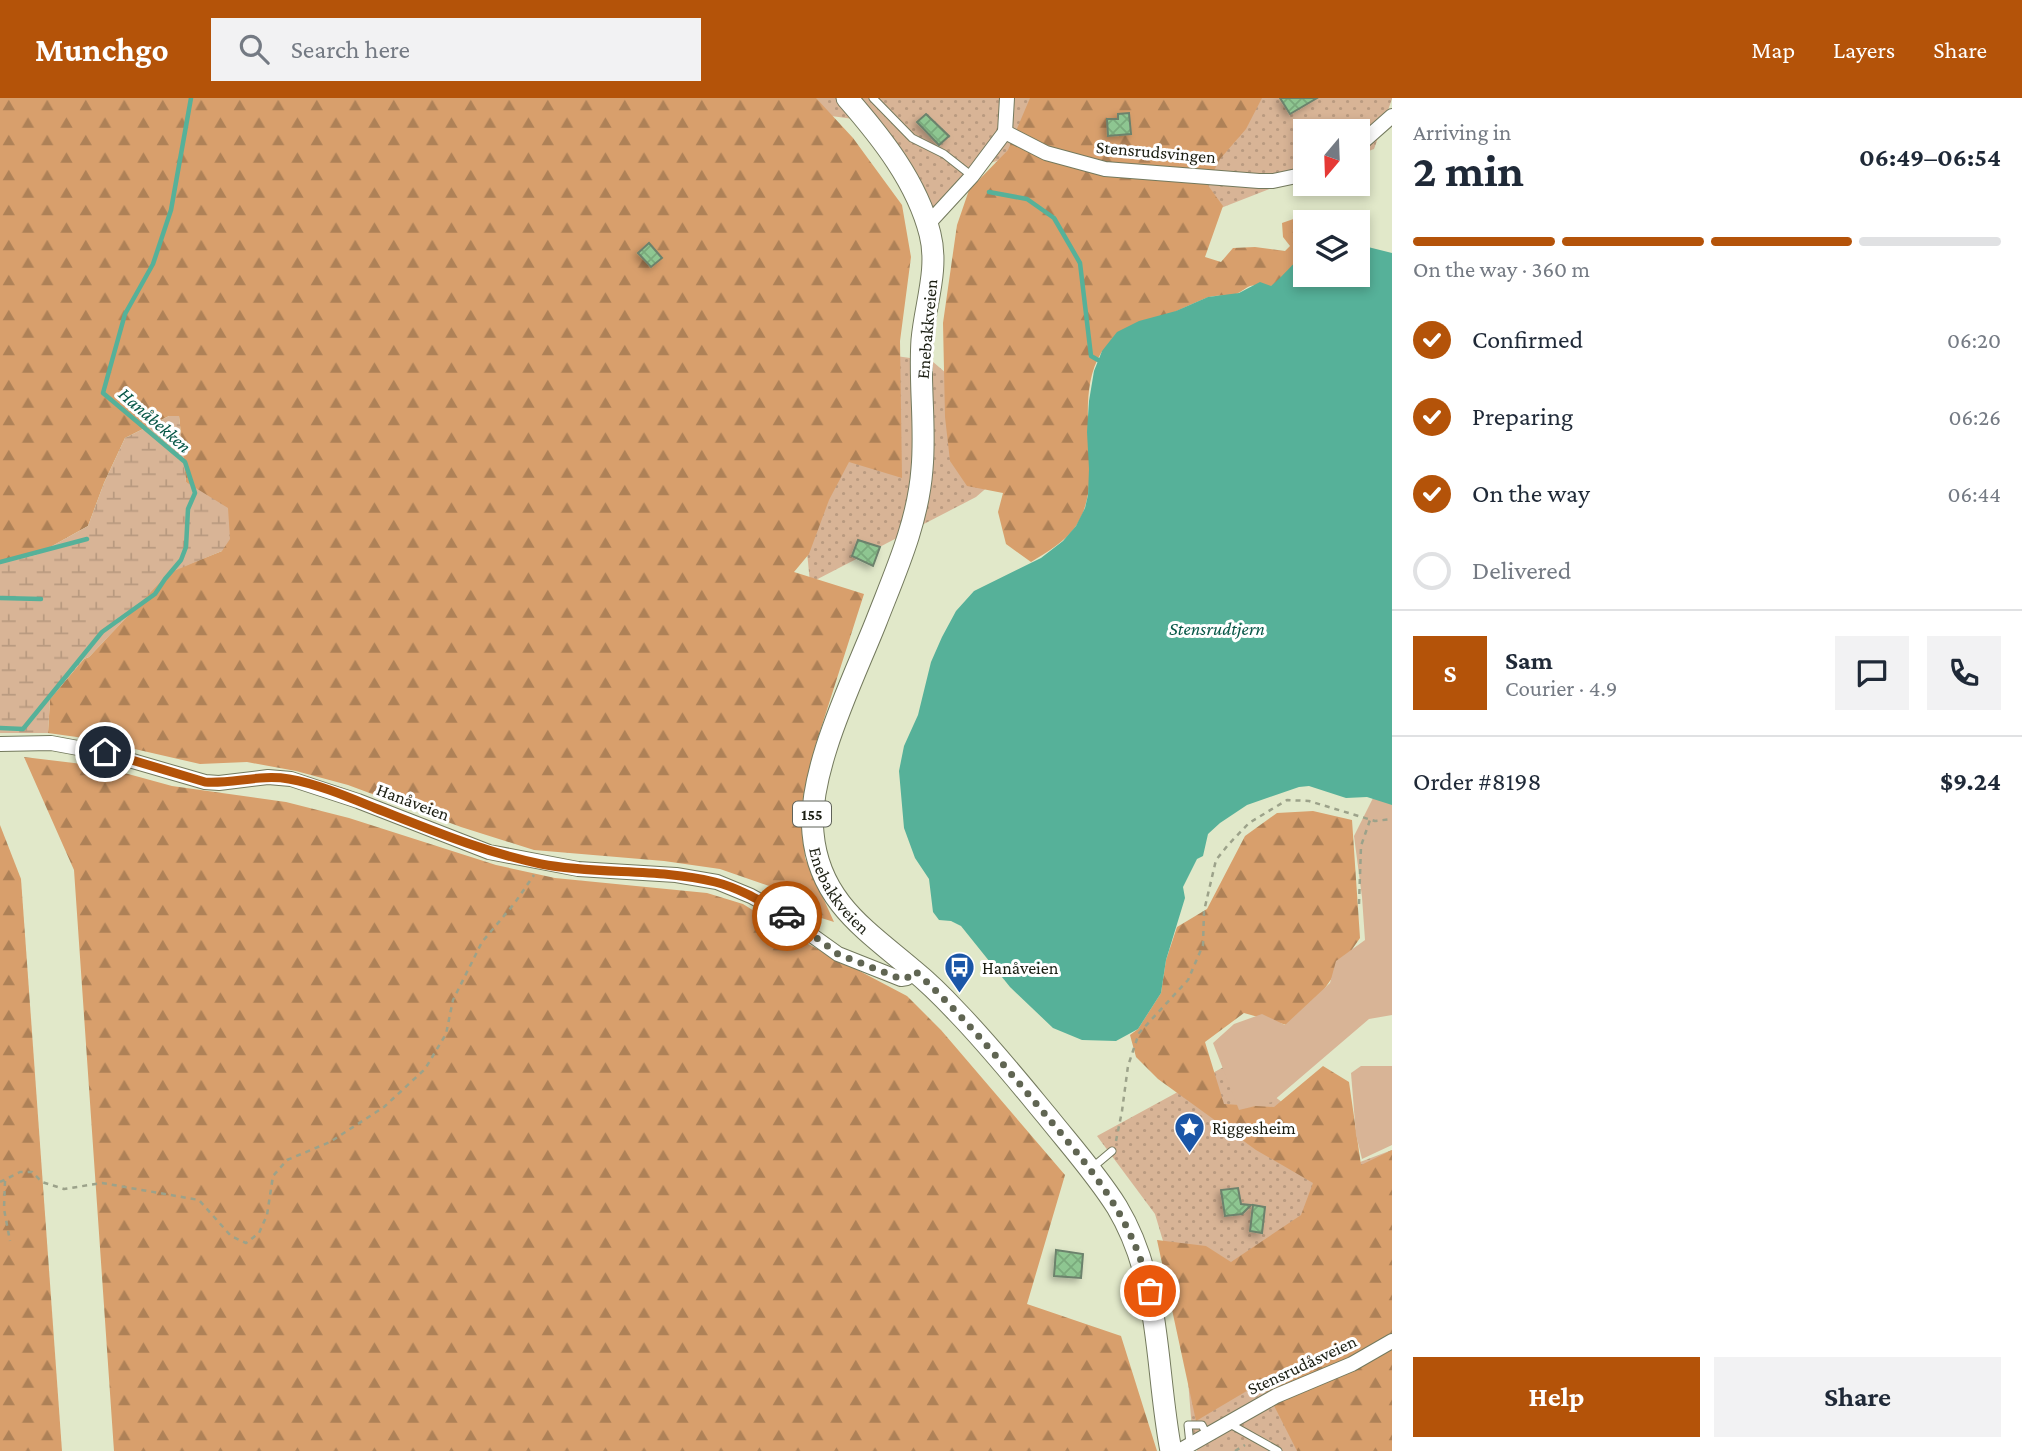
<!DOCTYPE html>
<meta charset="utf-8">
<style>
:root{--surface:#fff;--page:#f2f2f3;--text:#1f2937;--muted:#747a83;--line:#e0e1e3;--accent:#b45309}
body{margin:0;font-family:"Crimson Pro",serif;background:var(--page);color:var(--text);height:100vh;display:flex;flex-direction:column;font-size:26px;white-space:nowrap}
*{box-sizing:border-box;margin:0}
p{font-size:23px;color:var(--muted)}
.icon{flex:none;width:38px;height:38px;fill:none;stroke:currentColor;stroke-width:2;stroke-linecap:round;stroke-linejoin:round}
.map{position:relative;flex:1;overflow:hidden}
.sheet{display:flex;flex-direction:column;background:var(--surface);width:630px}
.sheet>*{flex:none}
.needle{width:46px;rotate:199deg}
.buttons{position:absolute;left:1293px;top:21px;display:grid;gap:14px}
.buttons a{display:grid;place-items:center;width:77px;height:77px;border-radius:0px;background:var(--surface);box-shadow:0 4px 10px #0003;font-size:35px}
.pin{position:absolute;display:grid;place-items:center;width:60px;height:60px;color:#fff;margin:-30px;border:4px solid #fff;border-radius:50%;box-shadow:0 2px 7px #0007}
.courier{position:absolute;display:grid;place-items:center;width:70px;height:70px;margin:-35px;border:5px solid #b45309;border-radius:50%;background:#fff;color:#222;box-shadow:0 2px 9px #0007}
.headline em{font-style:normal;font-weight:700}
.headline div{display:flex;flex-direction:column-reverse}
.headline{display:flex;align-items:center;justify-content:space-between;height:119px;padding:0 21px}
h1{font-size:46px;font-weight:700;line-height:52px}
.bar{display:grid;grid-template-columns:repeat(4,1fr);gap:10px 7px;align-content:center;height:84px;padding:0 21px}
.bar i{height:9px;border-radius:5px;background:var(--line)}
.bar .on{background:var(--accent)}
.bar p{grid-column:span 4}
.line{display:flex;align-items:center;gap:18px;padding:0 21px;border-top:2px solid var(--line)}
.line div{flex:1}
.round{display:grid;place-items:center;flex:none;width:74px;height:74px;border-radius:0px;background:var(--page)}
ol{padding:0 21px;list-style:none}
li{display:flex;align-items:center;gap:21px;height:77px}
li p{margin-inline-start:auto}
li .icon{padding:7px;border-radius:50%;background:var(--accent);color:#fff;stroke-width:4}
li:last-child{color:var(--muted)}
li i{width:38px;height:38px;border:4px solid var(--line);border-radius:50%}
.primary-button{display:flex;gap:14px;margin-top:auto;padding:14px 21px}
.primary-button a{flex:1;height:80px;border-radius:0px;background:var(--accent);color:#fff;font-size:28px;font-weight:700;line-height:80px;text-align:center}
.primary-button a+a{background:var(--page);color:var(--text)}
header{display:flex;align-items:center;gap:42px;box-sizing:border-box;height:98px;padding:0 35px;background:var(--accent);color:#fff}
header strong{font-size:33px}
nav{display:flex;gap:38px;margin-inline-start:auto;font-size:24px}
.search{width:490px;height:63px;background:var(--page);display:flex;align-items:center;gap:18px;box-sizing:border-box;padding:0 24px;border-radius:0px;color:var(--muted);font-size:26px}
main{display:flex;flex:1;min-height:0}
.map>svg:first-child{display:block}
.grass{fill:url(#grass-dots)}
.forest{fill:url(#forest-firs)}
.wetland{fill:url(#wetland-marsh)}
.park{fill:#d8b496}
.water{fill:#56b199}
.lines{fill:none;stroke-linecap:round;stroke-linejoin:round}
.stream{stroke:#56b199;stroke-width:4.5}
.building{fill:url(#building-cross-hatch);stroke:#6c826c;stroke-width:2;filter:url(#shadow)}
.service-casing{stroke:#73795d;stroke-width:9}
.minor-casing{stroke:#73795d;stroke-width:16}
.primary-casing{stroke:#73795d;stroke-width:23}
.path{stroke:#9ca28a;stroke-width:2.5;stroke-dasharray:5 5;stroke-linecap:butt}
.service{stroke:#fff;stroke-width:7}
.minor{stroke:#fff;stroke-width:14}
.primary{stroke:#fff;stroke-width:21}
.done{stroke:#606552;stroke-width:7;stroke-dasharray:0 12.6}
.route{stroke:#b45309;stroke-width:9}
.labels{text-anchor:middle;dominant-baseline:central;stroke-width:6;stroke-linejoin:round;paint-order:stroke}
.shield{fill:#fff;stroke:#5f6259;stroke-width:2}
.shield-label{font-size:16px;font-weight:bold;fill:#1b1e12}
.street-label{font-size:18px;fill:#1b1e12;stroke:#fff}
.poi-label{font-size:18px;fill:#1b1e12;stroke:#fff;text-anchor:start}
.water-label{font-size:19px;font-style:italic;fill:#065646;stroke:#fff}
</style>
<header>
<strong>Munchgo</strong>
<div class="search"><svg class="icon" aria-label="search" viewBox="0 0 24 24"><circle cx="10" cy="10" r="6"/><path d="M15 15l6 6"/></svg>Search here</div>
<nav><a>Map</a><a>Layers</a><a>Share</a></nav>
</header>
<main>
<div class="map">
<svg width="1392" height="1353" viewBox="0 0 1392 1353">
<defs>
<pattern id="grass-dots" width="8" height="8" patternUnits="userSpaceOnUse" patternTransform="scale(1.75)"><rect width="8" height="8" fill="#d8b496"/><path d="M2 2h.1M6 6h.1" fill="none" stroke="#b99a80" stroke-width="1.8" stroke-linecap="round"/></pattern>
<pattern id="forest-firs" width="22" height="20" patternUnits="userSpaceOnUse" patternTransform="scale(1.75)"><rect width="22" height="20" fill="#d89f6c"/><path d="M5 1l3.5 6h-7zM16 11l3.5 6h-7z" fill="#ae8157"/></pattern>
<pattern id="wetland-marsh" width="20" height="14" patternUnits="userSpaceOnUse" patternTransform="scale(1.75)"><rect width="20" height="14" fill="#d8b496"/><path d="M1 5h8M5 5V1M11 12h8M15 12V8" fill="none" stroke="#b99a80"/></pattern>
<pattern id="building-cross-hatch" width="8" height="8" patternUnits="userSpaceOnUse" patternTransform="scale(1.75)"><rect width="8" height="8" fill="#8ec691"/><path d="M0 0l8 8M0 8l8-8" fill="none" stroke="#7aaa7c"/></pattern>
<filter id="shadow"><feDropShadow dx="-3.5" dy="3.5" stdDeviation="3.5" flood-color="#0004"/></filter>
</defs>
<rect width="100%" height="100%" fill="#e1e8c9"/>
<g class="grass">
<path d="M760,0H1392V1L1374,51L1358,57V33H1306L1305,77L1157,135L1001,62C954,73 952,90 934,131L861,22L831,18Z"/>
<polygon points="787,243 932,263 990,313 991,386 976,399 810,485"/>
<polygon points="1231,965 1360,1064 1392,1052 1392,1353 1197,1353 1192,1332 1182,1207 1155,1116 1097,1038"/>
</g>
<g class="forest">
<polygon points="0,0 816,0 853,40 902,107 911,159 900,243 902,380 849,364 829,402 809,456 794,474 864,496 815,649 802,705 805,760 834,824 815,818 775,790 720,771 664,763 534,752 461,729 348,687 296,673 247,664 200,666 91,641 48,635 50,601 84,561 89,559 169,474 222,453 186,384 179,318 169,318 125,340 104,385 88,428 36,457 0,465"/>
<path d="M1030,0H1262L1246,31L1220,61L1207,86L1223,108L1205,159L1221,164L1233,150L1255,149L1285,153L1290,148L1283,139L1282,125L1302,118L1315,124H1306L1305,156C1294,163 1285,185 1271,188C1264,189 1257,186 1250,188C1243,191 1238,197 1231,197C1223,198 1217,197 1209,199C1194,204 1107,245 1101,255C1070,307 1108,380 1076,428C1065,444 1047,454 1031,464L1006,446L998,414L1003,395L967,388L950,363L945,319L943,225L957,127L969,92L1008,52Z"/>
<polygon points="24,659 99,668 172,688 286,704 349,720 496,767 555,780 707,795 743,806 795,839 907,898 941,932 1065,1077 1027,1206 1121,1238 1157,1353 114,1353 74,772"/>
<polygon points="1313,713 1352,722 1360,840 1297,930 1244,915 1205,944 1224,1006 1274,1009 1323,968 1349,984 1361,1067 1392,1052 1392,1353 1297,1353 1262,1284 1196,1323 1157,1142 1206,1148 1231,1164 1301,1117 1313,1085 1256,1052 1158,981 1136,959 1130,937 1138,931 1161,895 1166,862 1177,829 1207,811 1245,738 1277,715"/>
<polygon points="0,727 21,781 62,1353 0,1353"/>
</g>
<polygon class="wetland" points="169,318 179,318 186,384 228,410 230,441 222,453 169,475 89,559 84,561 50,601 48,635 0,635 0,465 36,457 88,428 104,385 125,340"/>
<g class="park">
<polygon points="1375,696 1392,703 1392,917 1369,921 1272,1004 1239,1012 1213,945 1234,926 1262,916 1285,927 1330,885 1336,863 1365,842 1362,799 1354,738"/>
<polygon points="1361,968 1392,968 1392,1047 1362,1061 1356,1037 1351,975"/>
</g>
<path class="water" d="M1364,148L1392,155V707L1367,699L1346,700L1309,688L1299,689L1247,707L1220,725L1208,736L1203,758L1197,761L1183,789L1185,800L1166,862L1161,895L1138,931L1116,943L1082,942L1053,930L1010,889L961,828L951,823L939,822L933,814L929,781L915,760L904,730L899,673L904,648L918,617L931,564L942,539L956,513L974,493L1041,460L1063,443L1076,428L1085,410L1088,397L1089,371L1087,334L1089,303L1094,273L1102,253L1117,234L1139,223L1176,213L1208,199L1239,195L1260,184L1271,188C1284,178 1292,165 1305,156L1306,177H1358V149Z"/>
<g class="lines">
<g class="stream">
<polyline points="989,94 1027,101 1054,120 1080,165 1091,258 1098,262"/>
<polyline points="0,464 87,441"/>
<polyline points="0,500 41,501"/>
<polyline points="0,630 23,631 102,534 155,496 165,481 181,462 186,449 188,411 195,395 185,364 103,295 125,216 153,166 171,112 191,0"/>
</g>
</g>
<g class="building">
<polygon points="1280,0 1317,0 1290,16"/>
<polygon points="1129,15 1131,36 1108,38 1107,21 1118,21 1118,16"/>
<polygon points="926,16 949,38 939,47 917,24"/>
<polygon points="649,145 662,160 651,169 638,155"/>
<polygon points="858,442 880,449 873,468 852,458"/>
<polygon points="1238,1090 1241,1106 1251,1107 1242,1116 1225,1118 1221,1092"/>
<polygon points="1253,1107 1265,1109 1262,1135 1250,1133"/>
<polygon points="1056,1152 1083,1156 1081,1180 1054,1178"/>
</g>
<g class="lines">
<defs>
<g id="service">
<polyline points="873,0 912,40 944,56 972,78"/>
<polyline points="1093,1069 1112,1053"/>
<polyline points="1230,1326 1278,1353"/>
<polyline points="1190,1346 1188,1327 1202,1327 1207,1337"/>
</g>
<g id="minor">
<polyline points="1005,34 1046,55 1105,71 1259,83 1273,83 1306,76"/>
<polyline points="1005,34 1007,0"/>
<polyline points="1358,48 1392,18"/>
<polyline points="927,127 972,78 1005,34"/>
<polyline points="0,646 51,645 105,655 205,684 219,685 268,679 291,681 358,703 489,754 578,771 676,777 717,784 751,798 778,813 838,856 901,881 907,880 915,873"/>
<polyline points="1179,1353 1276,1298 1352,1266 1392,1243"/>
</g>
<g id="primary">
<path id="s1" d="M847,0C881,39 917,84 930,136C939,171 925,207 922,242C919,285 926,328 922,371C918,425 895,475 876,524C853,582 807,674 813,735C819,803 866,832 913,872C929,885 943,899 957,914C989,947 1018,983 1047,1018C1071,1048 1097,1077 1117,1109C1162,1184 1155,1270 1171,1353"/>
</g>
</defs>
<use href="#service" class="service-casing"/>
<use href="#minor" class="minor-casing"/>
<use href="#primary" class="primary-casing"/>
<g class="path">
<polyline points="1359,806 1361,748 1370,722"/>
<polyline points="1116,1043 1122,1013 1128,968 1139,935 1188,882 1203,847 1204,813 1216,762 1228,747 1249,725 1287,702 1309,703 1375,723 1392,721"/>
<polyline points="5,1083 4,1111 10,1143"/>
<polyline points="0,1084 20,1074 32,1074 42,1084 64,1091 102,1085 199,1102 231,1138 246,1145 259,1135 267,1117 273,1078 287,1062 330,1044 384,1009 425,971 446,936 453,902 482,844 514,806 534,777"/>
<polyline points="1235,1353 1245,1347"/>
</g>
<use href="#service" class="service"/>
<use href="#minor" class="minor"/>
<use href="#primary" class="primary"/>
</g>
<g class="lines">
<path class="done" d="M787,818L838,856L901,881L907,880L915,873C959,913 996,958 1034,1003C1086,1066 1130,1111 1150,1193"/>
<path class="route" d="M105,654L205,684C233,686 260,676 289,681C318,686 348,699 375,710C429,731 483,754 541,766C598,777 658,770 715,784C740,790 764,805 787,818"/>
</g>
<defs>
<symbol id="bus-pin" viewBox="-11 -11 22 30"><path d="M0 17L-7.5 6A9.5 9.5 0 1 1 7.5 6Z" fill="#1b56a7" stroke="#fff"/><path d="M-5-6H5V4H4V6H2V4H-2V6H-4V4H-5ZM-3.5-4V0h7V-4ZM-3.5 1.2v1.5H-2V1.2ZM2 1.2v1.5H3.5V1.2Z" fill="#fff"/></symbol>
<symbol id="sight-pin" viewBox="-11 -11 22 30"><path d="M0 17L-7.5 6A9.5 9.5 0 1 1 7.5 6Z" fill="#1b56a7" stroke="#fff"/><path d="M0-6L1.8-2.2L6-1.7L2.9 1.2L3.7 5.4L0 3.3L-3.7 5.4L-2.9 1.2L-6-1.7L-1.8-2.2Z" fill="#fff"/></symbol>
</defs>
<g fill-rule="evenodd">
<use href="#bus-pin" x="942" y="852" width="35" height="47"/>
<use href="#sight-pin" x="1172" y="1012" width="35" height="47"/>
</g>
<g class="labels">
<rect class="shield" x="793" y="703.5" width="38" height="25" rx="5"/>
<g class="shield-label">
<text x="812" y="716">155</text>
</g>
<g class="street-label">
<text transform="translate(1156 54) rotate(5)">Stensrudsvingen</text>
<text transform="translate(927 231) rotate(-85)">Enebakkveien</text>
<text transform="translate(413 704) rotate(21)">Hanåveien</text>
<text stroke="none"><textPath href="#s1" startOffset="844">Enebakkveien</textPath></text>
<text transform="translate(1302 1267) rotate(-25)">Stensrudåsveien</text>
</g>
<g class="poi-label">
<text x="982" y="870">Hanåveien</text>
<text x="1212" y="1030">Riggesheim</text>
</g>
<g class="water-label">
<text transform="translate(155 322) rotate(41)">Hanåbekken</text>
<text x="1217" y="530">Stensrudtjern</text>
</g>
</g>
</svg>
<div class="buttons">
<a><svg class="needle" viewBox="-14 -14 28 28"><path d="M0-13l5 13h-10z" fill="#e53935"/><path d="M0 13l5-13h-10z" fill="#747a83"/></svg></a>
<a><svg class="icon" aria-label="layers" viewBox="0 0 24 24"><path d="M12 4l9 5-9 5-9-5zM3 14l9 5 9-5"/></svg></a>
</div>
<div class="pin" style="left:1150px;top:1193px;background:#ea580c"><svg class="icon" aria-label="bag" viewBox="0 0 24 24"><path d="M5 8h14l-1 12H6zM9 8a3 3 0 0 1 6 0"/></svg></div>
<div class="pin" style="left:105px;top:654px;background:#1f2937"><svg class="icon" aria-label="home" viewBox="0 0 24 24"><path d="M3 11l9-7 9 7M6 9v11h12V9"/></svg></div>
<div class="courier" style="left:787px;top:818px"><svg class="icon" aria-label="car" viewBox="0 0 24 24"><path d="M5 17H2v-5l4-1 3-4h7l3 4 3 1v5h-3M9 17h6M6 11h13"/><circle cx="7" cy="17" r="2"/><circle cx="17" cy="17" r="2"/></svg></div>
</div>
<section class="sheet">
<div class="headline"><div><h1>2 min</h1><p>Arriving in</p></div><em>06:49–06:54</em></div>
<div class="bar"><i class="on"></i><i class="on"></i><i class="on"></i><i></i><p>On the way · 360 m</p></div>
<ol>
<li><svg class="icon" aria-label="check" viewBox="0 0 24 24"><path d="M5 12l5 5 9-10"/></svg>Confirmed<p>06:20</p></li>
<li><svg class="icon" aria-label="check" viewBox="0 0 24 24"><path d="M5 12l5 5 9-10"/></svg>Preparing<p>06:26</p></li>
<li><svg class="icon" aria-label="check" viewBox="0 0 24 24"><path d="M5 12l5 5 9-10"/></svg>On the way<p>06:44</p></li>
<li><i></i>Delivered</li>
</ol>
<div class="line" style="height:126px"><b class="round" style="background:var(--accent);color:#fff">S</b><div><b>Sam</b><p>Courier · 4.9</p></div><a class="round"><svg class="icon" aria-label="chat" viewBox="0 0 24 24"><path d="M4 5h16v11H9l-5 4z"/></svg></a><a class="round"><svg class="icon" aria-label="phone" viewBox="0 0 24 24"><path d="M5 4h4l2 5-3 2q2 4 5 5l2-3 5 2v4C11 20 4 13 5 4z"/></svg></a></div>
<div class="line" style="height:91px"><div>Order #8198</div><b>$9.24</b></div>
<div class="primary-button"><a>Help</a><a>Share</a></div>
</section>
</main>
